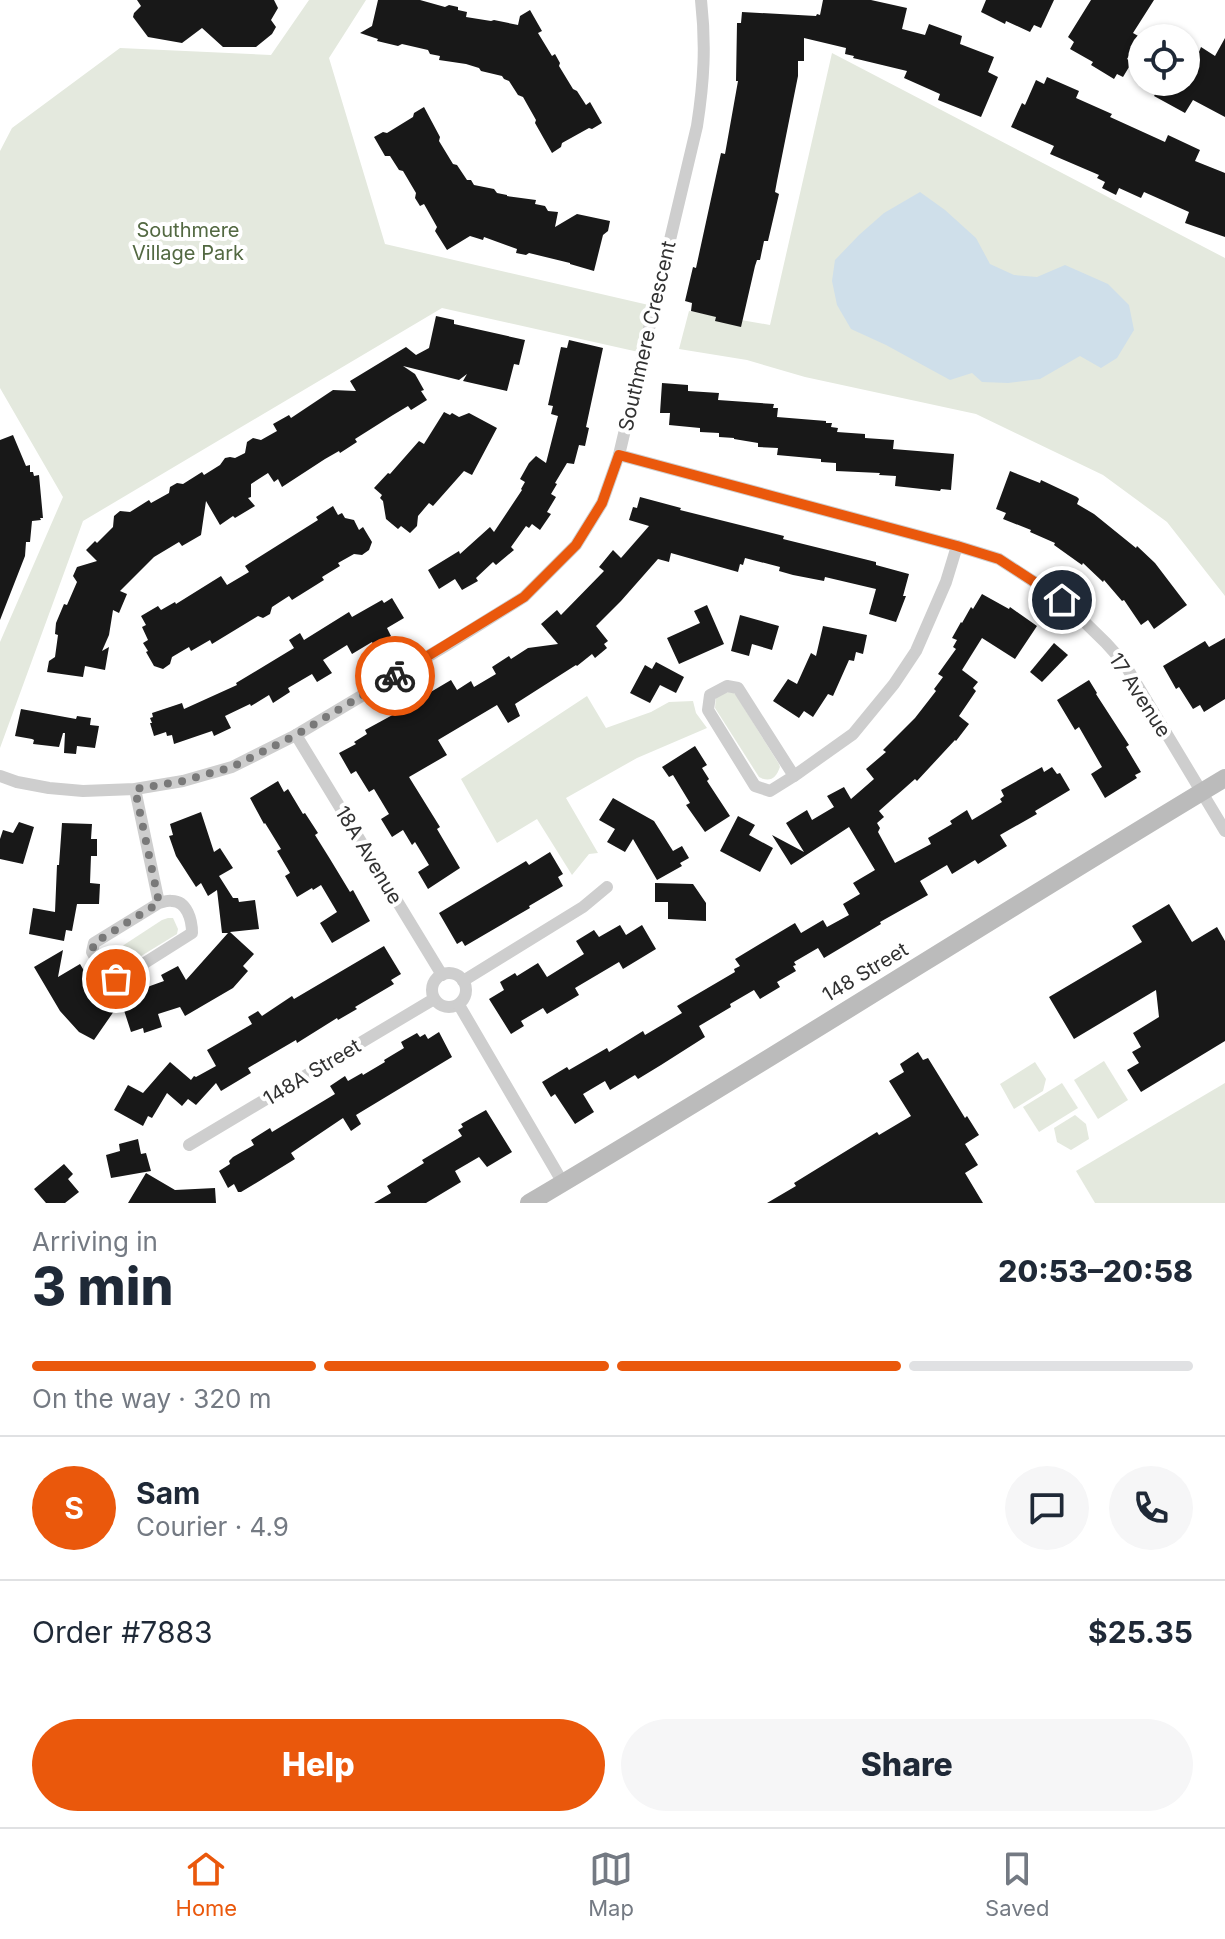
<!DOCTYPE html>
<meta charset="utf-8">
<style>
:root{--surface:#fff;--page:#f6f6f7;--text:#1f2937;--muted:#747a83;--line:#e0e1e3;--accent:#ea580c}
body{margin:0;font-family:Inter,sans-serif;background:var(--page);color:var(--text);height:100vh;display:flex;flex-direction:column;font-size:30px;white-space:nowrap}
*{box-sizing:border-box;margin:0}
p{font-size:26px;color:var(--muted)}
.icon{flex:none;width:44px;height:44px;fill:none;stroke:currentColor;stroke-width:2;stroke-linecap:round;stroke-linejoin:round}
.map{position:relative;height:1203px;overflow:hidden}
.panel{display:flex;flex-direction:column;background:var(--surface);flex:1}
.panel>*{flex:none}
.buttons{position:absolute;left:1128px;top:24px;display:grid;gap:16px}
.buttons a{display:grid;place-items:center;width:72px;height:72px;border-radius:50%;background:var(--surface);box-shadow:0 2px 6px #0004;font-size:40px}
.pin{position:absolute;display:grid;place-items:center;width:68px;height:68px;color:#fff;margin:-34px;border:4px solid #fff;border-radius:50%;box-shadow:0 2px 8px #0007}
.courier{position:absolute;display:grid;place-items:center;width:80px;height:80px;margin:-40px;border:6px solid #ea580c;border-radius:50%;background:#fff;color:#222;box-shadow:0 2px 10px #0007}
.overview em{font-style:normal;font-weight:800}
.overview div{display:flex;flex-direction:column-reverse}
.overview{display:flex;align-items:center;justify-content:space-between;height:136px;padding:0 32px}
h1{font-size:52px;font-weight:800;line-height:60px}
.bar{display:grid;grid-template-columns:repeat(4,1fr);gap:12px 8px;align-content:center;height:96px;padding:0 32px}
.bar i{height:10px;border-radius:6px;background:var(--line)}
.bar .on{background:var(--accent)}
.bar p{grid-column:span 4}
.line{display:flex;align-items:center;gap:20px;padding:0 32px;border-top:2px solid var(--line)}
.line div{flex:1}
.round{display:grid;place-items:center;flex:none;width:84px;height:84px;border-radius:42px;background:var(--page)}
.action{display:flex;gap:16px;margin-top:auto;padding:16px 32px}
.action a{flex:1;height:92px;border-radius:48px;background:var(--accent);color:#fff;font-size:32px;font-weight:800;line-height:92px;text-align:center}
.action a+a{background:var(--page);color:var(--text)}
.menu{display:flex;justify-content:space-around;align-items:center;height:112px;border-top:2px solid var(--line);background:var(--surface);font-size:22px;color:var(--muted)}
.menu a{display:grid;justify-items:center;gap:4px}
.menu .on{color:var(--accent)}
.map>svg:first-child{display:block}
.green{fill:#e4e9de}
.water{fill:#cfdfea}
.building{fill:#181818}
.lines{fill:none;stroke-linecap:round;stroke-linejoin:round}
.minor{stroke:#cecece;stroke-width:12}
.secondary{stroke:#bbb;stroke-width:18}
.done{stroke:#797979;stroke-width:8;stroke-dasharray:0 14.4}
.route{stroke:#ea580c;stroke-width:10}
.labels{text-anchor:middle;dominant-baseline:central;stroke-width:8;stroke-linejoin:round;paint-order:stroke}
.park-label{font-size:20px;fill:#536942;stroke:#fff}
.street-label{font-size:20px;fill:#313131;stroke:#fff}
</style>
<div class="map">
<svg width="1225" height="1203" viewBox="0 0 1225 1203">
<rect width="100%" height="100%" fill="#fff"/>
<g class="green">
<polygon points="309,0 366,0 329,58 385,244 653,306 643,353 442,308 83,521 0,748 0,642 63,497 0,388 0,151 12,128 120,48 271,55"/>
<polygon points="832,53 1225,258 1225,596 1167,522 1103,475 976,414 805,377 747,360 679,349 689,311 770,325"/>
<path d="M732,691L736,695L779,764L780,767C776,778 770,783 759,777L715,708L716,696Z"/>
<polygon points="587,696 606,728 651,712 669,702 693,701 696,713 707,728 637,758 566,798 598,853 589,854 572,875 537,819 497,843 461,779"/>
<polygon points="168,918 173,918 178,929 177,934 120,969 114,970 110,965 107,956 162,920"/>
<polygon points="1104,1061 1128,1100 1098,1119 1074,1080"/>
<polygon points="1035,1062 1046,1079 1043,1091 1014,1109 1000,1084"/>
<polygon points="1062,1083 1078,1108 1039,1132 1023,1107"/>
<polygon points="1225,1083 1225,1203 1095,1203 1076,1171"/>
<polygon points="1075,1115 1086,1124 1089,1139 1071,1150 1057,1142 1054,1128"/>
</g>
<polygon class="water" points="920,192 945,210 976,238 990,264 1014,275 1037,277 1065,265 1108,284 1129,305 1134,330 1117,358 1101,368 1080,356 1040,379 1008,383 982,382 972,373 950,380 886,345 851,329 837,305 832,281 835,260 859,235 884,213"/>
<g class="building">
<polygon points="137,0 274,0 278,8 271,20 276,27 272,34 256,47 223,47 202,28 182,43 148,37 133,17 134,13 141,6"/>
<polygon points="378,0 420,0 445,7 449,5 458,7 458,10 467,12 466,17 491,21 494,20 518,25 520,16 530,10 542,31 538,33 552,56 555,54 560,63 559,66 573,89 577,91 586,105 590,102 602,123 592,129 589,128 562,143 561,147 552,153 535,123 536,120 523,97 518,95 509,81 504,79 502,76 481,71 479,68 466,64 439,60 440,56 430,54 428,50 402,44 398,46 377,41 378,39 360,33 372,26"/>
<polygon points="823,0 871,0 907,8 902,29 925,35 929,24 962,36 960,44 994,57 988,72 998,77 981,117 938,100 940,94 904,78 907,71 853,58 854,56 845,54 846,48 804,38 804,61 798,61 798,76 777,181 775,192 779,194 768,241 764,241 760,260 757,260 755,266 741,327 715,321 716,317 691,311 692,303 685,301 693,267 696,268 721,153 725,154 738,81 736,81 737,23 741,23 742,12 816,16 817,14 820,15"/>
<polygon points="986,0 1054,0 1041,28 1034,25 1030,32 1006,21 1005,24 981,12"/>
<polygon points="1091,0 1154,0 1133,33 1140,37 1127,59 1132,62 1123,77 1117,74 1114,79 1091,65 1093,62 1070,49 1074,42 1068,37"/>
<polygon points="1225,38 1225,117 1193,100 1185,113 1154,96 1162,82 1186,82 1186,45 1199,52 1201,47 1215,56"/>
<polygon points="1047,77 1079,91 1076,98 1112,114 1110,117 1165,142 1168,135 1200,150 1195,161 1225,173 1225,237 1185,223 1189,212 1144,192 1141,198 1119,188 1116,195 1102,188 1105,182 1097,178 1099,175 1050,154 1054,146 1011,127 1022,103 1025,105 1036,80 1044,84"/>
<polygon points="424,107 440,137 439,141 453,164 457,165 467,180 471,180 474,185 494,189 497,193 507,195 507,196 536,200 535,204 545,206 548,211 558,212 555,227 577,214 610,221 608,231 603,235 594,271 570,264 570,263 529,253 526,255 516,253 517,249 484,237 483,240 470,236 447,250 435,231 437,227 424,204 420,206 415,198 416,193 403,171 399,170 390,156 385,156 374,137 383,132 387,133 413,117 414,113"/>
<polygon points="436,316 454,320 454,324 525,340 519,365 514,364 507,391 463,381 467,374 459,380 403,366 415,374 424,390 421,391 427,400 411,410 408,406 393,415 355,439 357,442 340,453 339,451 325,459 282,487 278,479 274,482 268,473 251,484 251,497 248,498 255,506 235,518 233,516 220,525 206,501 201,535 182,546 179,542 154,557 120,591 127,594 119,613 113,610 109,635 102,651 109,647 105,670 85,666 83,677 47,672 49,661 55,657 58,635 55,634 56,623 64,604 67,605 77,582 73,576 77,567 97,561 86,550 95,541 97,543 113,527 114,516 120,511 130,512 149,500 151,503 169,493 170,487 177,483 183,484 202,472 204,475 220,465 225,458 230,457 235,458 245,453 247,442 253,438 261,440 277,431 273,424 289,415 291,418 333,390 356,391 350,381 406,347 416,355 429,348"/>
<polygon points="569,340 603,348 586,427 589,428 585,446 579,445 574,464 567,463 555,483 557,484 551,494 556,497 547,512 551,514 540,530 532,524 529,528 526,526 511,547 514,550 496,565 493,562 476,578 478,581 462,590 455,579 439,589 428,570 459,551 460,554 490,527 494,532 522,490 521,489 525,482 520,479 529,463 536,456 546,463 558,416 551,414 553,406 548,405 561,347 567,348"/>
<polygon points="662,383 688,385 688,391 719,393 718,400 774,404 773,408 778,408 777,417 826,421 826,423 832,423 831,427 838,428 837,432 865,434 865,438 894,440 893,449 954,454 951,490 941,489 940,491 895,486 896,476 879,475 880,473 836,471 836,463 821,462 821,459 777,455 778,448 758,447 758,443 734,439 734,438 719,437 719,433 700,432 700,428 669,425 670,413 660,413"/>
<polygon points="444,412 450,415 452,413 459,417 469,413 497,428 472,475 464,471 433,506 429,503 418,516 417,526 410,533 401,526 398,529 386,519 383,501 380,498 382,495 374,488 388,473 390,474 419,441 424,444"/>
<polygon points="13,435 26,466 30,465 30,472 33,472 34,476 39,475 43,518 40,518 41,520 32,521 30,542 26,542 25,556 0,620 0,440"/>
<polygon points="1010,471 1040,483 1041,480 1077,497 1079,499 1077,504 1094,514 1136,548 1137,546 1155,563 1187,605 1154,629 1148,620 1141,625 1124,600 1122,601 1104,580 1103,582 1083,563 1082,565 1054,545 1055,543 1030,532 1031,530 1003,519 1006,513 996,509"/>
<polygon points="640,497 681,508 680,510 784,536 783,539 876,562 876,565 909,574 903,596 906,596 896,622 869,614 876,589 825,577 824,581 793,575 779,571 780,567 745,558 743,565 740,564 738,572 671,553 669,562 658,559 621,601 596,626 608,641 604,644 607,648 595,658 592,654 577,666 576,665 515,704 520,716 508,723 497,705 438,740 447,755 409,777 440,827 437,829 460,868 428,889 418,872 429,865 415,842 412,845 403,830 392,837 381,819 389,814 374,789 369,792 356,771 351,774 339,753 356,744 354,742 367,734 365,730 398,712 395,708 427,689 429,693 451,680 457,690 471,681 474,687 496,674 492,667 509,656 511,659 528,648 558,644 541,624 557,610 561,615 604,571 599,567 613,550 621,558 649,526 629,520 633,507 637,508"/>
<polygon points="333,506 338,515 342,513 345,518 354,520 359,530 363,527 372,542 369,550 362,555 354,554 338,563 340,566 322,577 324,580 292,600 289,596 272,607 270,614 263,618 258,616 212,644 210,640 191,651 189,647 172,657 170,664 163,669 154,666 146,652 148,651 143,643 148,640 142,627 146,625 141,616 158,606 161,610 175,602 176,604 221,576 227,585 249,572 245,566 318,520 316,517"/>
<polygon points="982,594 1009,609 1010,607 1037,626 1015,659 982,638 962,670 978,682 973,688 976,691 959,716 969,724 956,741 955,740 917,781 915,779 879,811 884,817 877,823 880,828 878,832 895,863 931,844 928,838 952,824 950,821 967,810 972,820 1002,802 1000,799 1004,796 1001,790 1042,767 1044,772 1052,767 1057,774 1060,773 1070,790 1035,811 1037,814 1000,835 1007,846 978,864 975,860 952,874 947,865 920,881 928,895 880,922 881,924 824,958 818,948 794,962 796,965 793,966 796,971 777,982 780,987 760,999 754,990 730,1004 731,1007 699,1026 705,1037 661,1065 638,1079 635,1075 610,1090 605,1081 583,1094 594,1112 575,1124 555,1094 551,1097 542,1082 567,1067 569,1070 607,1048 609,1052 643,1031 645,1035 682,1013 677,1006 735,972 734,969 740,966 735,959 795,923 801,933 823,920 827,927 849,915 843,904 860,894 853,883 875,870 849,827 791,865 772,835 804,852 786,823 807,810 812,820 834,807 827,796 844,787 851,799 874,779 866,769 886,752 883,750 915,718 936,691 934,689 943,677 938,674 956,649 953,647 957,640 952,638 961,622 962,623 971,607 973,609"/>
<polygon points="392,598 404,618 387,628 391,636 374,646 372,642 352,654 347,645 323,660 332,673 317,682 312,674 288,688 290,692 273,703 269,695 251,706 250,704 225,716 231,728 214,736 212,731 174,744 172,735 167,736 166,732 154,736 150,723 152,723 150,718 153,717 152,713 182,703 184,709 237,685 236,683 294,648 289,640 300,633 304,640 349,612 352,617 382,600 384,603"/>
<polygon points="707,605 724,644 679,664 667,638 700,623 694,611"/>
<polygon points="740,615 779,626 772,650 752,644 749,656 731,651"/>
<polygon points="823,626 867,635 863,654 856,652 854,661 849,660 833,696 828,694 813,717 804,711 799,718 773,701 788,679 797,684 811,653 816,656"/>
<polygon points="1225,638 1225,699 1204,712 1200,705 1193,709 1179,687 1176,689 1163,666 1205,641 1209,647"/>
<polygon points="1054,643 1068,655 1042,682 1030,672"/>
<polygon points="656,662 684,677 676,693 660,685 650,703 630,693 645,665 652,669"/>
<polygon points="1089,680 1097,693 1096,694 1129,745 1126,747 1141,772 1135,775 1137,778 1105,798 1091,774 1102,767 1079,727 1075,730 1057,700"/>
<polygon points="21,709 76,719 77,716 91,718 90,725 99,726 95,748 77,746 76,754 64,753 65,733 63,733 59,747 33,744 34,740 32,739 15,736"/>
<polygon points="695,746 707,765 702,768 709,779 707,781 730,816 705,832 686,805 690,803 673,775 669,777 662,767"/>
<polygon points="278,781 284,792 288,789 303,814 305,813 318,833 315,835 330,859 350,892 353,890 370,921 332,943 320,923 337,912 321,885 313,890 312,888 297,897 285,876 290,873 277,851 281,849 265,823 264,824 250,798"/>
<polygon points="613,798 654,821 673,851 682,846 689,858 680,863 682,866 657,880 633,839 625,852 607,842 615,829 599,820"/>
<polygon points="201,812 214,852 220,848 233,868 219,876 233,898 238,898 239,902 255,900 259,929 230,932 254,954 243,966 248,971 233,988 185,1016 180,1007 158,1014 162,1027 144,1033 143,1028 131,1032 121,1001 94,1040 79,1032 60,1011 34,967 63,950 58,977 80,964 92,984 108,1001 164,981 161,975 178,966 186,980 228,933 222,933 217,890 208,896 201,883 196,887 176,856 169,836 173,835 170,824"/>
<polygon points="738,816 755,825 749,835 773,848 760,872 720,851"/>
<polygon points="19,822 34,827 23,864 0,859 0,839 3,830 13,833"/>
<polygon points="62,823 92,824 91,839 97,839 97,856 91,856 90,883 100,884 99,904 77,904 72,931 66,930 64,941 29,934 33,908 55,912 57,865 59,865"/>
<polygon points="550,852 563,874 558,877 563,886 529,906 530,908 465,946 462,941 457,944 439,913 526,861 529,865"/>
<polygon points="655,883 693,884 706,903 706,921 668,919 668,902 655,902"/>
<polygon points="1169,904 1192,942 1217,927 1225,941 1225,1041 1141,1092 1127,1070 1139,1063 1132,1052 1141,1047 1133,1033 1159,1017 1156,990 1074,1039 1049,997 1142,942 1132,926"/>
<polygon points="620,925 626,935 642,925 656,949 623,969 619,962 575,988 579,995 547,1014 543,1008 521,1021 524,1026 511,1034 489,999 504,990 500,982 515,973 517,976 538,963 547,977 584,954 576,941 594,930 599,937"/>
<polygon points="384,946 401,974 391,980 394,984 355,1007 357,1009 338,1020 337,1018 297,1043 296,1040 248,1068 251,1073 221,1091 216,1083 196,1105 188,1099 182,1106 167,1093 152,1118 148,1116 143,1126 114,1110 128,1085 143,1093 170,1062 191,1080 194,1076 196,1077 216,1066 207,1050 252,1024 248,1017 258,1011 262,1016 292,996 294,999"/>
<polygon points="439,1032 452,1057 356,1115 361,1124 351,1131 343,1118 291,1153 295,1159 261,1180 241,1192 238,1192 234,1184 228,1188 219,1171 230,1164 229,1161 233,1157 254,1145 251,1140 270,1128 272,1132 335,1094 330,1086 345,1076 348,1081 362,1073 363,1075 385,1062 384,1060 404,1048 401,1042 417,1033 420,1037 425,1034 428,1039"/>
<polygon points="918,1052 923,1060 928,1058 965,1118 967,1116 979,1135 965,1144 978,1165 965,1173 983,1203 767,1203 796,1186 794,1183 877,1132 879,1135 911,1116 889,1081 904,1072 900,1064"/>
<polygon points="486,1110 512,1152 487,1167 479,1157 455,1171 461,1182 426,1203 374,1203 391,1193 387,1186 424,1163 422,1160 462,1136 458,1130 463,1127 461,1124"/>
<polygon points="138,1139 141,1154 146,1153 151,1171 111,1178 106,1155 120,1151 119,1144"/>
<polygon points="64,1164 73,1174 68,1179 79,1192 65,1203 46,1203 34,1189"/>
<polygon points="146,1173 175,1190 215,1188 216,1203 128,1203"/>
</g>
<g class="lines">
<g class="minor">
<polyline points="619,455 957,546 999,559 1062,600 1106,643 1124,663 1225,831"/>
<polygon points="727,686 738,688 794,776 770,791 755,786 708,710 710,695"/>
<polyline points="296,735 442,975"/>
<path d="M0,776L17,782L49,788L83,791L135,789L183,781L232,767L296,735L447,645L524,597L576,545L602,503L619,455L697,126C704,81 706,45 701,0"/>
<polyline points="794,776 853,734 894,684 916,651 946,582 957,546"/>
<path d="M135,789L159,903L94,943L92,952L106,976L116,979L124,976L192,933C192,920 187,901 172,901C168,900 163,902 159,903"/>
<circle cx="449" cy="990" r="17"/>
<polyline points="463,981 583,907 607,887"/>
<polyline points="459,1005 563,1183"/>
<polyline points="189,1145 434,999"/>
</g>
<path class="secondary" d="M529,1203C763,1065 992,918 1225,778"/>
</g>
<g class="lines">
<polyline class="done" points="116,979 106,976 92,952 94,943 159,903 135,789 183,781 232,767 296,735 395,676"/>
<polyline class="route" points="395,676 524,597 576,545 602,503 619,455 957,546 999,559 1062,600"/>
</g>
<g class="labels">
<g class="park-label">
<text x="188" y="230">Southmere<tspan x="188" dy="23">Village Park</tspan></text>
</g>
<g class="street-label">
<text transform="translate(647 336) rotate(-77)">Southmere Crescent</text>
<text transform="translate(1140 695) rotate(57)">17 Avenue</text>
<text transform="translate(369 855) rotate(59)">18A Avenue</text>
<text transform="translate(865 972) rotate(-31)">148 Street</text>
<text transform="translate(312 1072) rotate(-31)">148A Street</text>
</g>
</g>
</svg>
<div class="buttons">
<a><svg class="icon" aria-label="locate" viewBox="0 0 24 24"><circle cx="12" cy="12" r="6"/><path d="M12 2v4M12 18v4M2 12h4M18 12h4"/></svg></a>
</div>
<div class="pin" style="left:116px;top:979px;background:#ea580c"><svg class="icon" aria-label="bag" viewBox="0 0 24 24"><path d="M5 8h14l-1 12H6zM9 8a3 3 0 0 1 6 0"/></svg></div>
<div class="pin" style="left:1062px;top:600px;background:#1f2937"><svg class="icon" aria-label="home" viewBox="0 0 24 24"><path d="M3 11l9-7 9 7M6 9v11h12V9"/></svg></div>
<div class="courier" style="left:395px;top:676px"><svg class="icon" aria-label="bike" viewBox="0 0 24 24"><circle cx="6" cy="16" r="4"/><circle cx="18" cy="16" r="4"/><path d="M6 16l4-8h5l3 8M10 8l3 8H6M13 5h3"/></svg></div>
</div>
<section class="panel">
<div class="overview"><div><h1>3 min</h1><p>Arriving in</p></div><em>20:53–20:58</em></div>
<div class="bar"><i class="on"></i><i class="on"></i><i class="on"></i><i></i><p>On the way · 320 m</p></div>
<div class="line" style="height:144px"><b class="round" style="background:var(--accent);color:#fff">S</b><div><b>Sam</b><p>Courier · 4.9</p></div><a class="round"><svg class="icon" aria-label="chat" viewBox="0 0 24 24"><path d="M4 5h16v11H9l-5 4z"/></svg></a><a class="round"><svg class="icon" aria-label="phone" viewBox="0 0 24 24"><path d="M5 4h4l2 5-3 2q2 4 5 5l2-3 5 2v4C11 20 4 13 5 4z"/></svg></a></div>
<div class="line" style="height:104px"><div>Order #7883</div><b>$25.35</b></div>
<div class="action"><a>Help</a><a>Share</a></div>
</section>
<nav class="menu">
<a class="on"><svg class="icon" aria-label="home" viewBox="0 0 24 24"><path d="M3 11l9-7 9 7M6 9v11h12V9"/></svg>Home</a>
<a><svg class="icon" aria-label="map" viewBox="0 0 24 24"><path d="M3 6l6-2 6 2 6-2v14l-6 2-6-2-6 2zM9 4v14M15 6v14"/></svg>Map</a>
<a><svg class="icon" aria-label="saved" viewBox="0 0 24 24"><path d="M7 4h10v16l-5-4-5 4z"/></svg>Saved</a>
</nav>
